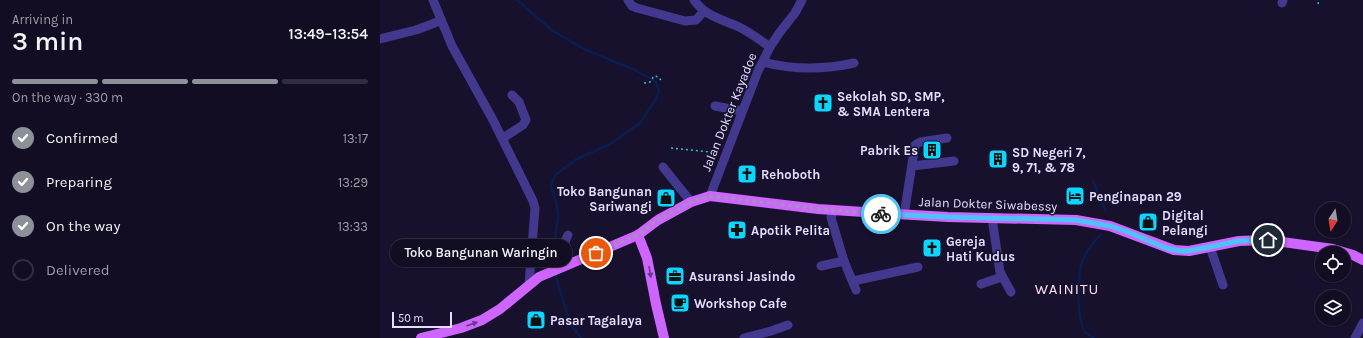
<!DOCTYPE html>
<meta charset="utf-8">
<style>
:root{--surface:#120d22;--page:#1b162a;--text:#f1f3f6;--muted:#9c9ca5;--line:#312d40;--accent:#8c9099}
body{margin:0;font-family:Karla,sans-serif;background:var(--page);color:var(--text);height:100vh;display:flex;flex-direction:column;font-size:15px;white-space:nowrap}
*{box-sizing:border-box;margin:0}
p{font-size:13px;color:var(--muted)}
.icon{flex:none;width:22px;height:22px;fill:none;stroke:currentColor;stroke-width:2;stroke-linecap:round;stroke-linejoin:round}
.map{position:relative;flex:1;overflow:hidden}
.panel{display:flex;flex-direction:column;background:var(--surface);width:380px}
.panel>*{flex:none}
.needle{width:26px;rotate:192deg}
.controls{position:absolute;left:935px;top:202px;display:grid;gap:8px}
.controls a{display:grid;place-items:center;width:36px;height:36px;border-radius:50%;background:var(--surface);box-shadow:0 1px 3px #0004,0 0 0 1px var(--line);font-size:20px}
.scale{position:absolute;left:12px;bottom:10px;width:60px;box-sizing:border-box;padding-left:4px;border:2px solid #e4deff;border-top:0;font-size:11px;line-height:14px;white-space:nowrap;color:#e4deff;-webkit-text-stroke:3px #18112e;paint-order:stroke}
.pin{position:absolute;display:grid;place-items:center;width:34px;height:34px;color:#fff;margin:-17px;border:2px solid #fff;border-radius:50%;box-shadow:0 1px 4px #0007}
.courier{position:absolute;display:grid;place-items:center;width:40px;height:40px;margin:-20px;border:3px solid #4fc3f7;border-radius:50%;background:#fff;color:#222;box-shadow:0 1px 5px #0007}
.bubble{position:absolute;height:28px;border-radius:14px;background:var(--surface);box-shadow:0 1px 3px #0004,0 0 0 1px var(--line);font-size:13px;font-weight:600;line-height:28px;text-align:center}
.overview em{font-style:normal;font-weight:600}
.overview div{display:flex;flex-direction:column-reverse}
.overview{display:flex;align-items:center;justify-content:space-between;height:68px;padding:0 12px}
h1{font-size:26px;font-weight:600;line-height:30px}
.bar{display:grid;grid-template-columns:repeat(4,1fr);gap:6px 4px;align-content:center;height:48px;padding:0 12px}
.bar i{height:5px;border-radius:3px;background:var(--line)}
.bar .selected{background:var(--accent)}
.bar p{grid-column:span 4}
ol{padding:0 12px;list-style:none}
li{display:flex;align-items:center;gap:12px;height:44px}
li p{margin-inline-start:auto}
li .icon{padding:4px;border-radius:50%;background:var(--accent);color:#fff;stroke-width:4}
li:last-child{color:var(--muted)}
li i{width:22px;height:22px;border:2px solid var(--line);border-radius:50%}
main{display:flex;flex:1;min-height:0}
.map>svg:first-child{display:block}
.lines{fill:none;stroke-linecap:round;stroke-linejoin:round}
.stream{stroke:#081e50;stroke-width:2.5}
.path{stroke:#2bc6c6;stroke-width:1.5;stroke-dasharray:2 3;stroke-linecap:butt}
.minor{stroke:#42398f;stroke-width:9}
.major{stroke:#cf65ff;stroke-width:10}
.oneway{fill:#6a378c}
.done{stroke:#9d96b6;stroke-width:4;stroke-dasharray:0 7.2}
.route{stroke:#4fc3f7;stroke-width:5}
.labels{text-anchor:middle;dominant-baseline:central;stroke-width:3;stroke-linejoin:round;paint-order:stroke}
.poi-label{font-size:13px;font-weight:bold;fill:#e4deff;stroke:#18112e;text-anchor:start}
.street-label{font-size:13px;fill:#e4deff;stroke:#18112e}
.quarter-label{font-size:15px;letter-spacing:1px;fill:#ffe0f2;stroke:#18112e}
</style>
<main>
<section class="panel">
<div class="overview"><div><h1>3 min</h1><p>Arriving in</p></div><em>13:49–13:54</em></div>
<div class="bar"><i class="selected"></i><i class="selected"></i><i class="selected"></i><i></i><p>On the way · 330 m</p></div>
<ol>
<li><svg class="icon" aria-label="check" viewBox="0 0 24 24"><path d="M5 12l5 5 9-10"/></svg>Confirmed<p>13:17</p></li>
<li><svg class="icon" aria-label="check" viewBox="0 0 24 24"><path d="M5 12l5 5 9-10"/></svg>Preparing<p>13:29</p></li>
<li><svg class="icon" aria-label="check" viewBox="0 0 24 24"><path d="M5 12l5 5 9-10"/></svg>On the way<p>13:33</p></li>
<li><i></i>Delivered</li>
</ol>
</section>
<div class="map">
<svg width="983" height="338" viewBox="0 0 983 338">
<rect width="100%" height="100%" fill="#18112e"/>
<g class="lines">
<g class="stream">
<polyline points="137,0 173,31 204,49 255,70 275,81 279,91 276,99 259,124 230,144 197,159 175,175 171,186 176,201 178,214 173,259 174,267"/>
<polyline points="713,181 726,211"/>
<polyline points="175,272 177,282 191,325 201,338"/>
<path d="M714,338C712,337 708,335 706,333C696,320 697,277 702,262C706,251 713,243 721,234"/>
</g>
<g class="path">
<polyline points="938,4 939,0"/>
<polyline points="264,83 270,82 274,76 276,76 281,80"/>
<polyline points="291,148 339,153"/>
</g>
<g class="minor">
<polyline points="53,0 72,46 113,120 153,201 155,208 149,285"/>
<polyline points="248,0 252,6 257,8 305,21 316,20 324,11"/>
<path d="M314,0C327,18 343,19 361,28C371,33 381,41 390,47"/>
<polyline points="902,3 903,0"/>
<polyline points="0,39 36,30 60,21"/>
<path d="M383,62C414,70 443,70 474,63"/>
<polyline points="335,106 362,111"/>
<polyline points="123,138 143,125 146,120 139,102 132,95"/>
<polyline points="532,166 574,161"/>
<polyline points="283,167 311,202"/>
<polyline points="330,196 378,71 390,47 400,32 415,13 422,0"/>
<polyline points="454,210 451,217 452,221 464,261 476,290"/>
<polyline points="524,215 535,145 540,142 567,138"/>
<polyline points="612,218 620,272 631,292"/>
<path d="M188,235C182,245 184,254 191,263"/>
<polyline points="830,247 843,285"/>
<polyline points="441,266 464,261"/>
<polyline points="473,281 538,267"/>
<polyline points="601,284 622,277"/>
<polyline points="364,338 391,331 408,325"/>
<polyline points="975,338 983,323"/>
</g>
<g class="major">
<polyline points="258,235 267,258 276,304 284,338"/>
<polyline points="41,338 81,328 102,320 120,309 159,277 258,235 278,220 311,202 330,196 438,209 499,213 568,217 696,220 730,226 794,250 809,251 859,241 888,240 953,249 973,255 983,260"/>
</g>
</g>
<defs><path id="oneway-solid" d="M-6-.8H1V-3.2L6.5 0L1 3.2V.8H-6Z"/></defs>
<g class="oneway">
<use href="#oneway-solid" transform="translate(270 272) rotate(80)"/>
<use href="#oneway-solid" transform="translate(92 324) rotate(-20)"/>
</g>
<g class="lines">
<polyline class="done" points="216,253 258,235 278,220 311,202 330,196 438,209 501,214"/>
<polyline class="route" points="501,214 568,217 696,220 730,226 748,232 786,248 800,251 809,251 859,241 888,240"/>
</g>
<defs>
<symbol id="church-square" viewBox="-11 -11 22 22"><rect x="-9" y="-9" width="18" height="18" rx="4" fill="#0ad7ff" stroke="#18112e"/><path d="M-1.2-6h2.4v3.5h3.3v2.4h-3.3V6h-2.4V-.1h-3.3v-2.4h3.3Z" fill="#111"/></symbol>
<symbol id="building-square" viewBox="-11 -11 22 22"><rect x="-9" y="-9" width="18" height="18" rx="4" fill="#0ad7ff" stroke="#18112e"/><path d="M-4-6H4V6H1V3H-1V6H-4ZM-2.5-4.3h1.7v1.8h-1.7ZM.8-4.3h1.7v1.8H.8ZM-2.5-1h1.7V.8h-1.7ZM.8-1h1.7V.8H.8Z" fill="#111"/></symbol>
<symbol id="hotel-square" viewBox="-11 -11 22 22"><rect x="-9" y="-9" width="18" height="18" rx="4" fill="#0ad7ff" stroke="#18112e"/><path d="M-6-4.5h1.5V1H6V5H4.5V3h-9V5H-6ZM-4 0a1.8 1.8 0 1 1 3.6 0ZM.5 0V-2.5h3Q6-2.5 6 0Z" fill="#111"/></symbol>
<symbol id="shop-square" viewBox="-11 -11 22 22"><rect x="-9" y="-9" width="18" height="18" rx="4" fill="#0ad7ff" stroke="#18112e"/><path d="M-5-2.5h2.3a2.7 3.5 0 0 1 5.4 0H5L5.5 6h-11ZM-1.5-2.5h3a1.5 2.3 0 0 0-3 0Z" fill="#111"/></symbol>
<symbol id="pharmacy-square" viewBox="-11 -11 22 22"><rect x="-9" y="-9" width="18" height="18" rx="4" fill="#0ad7ff" stroke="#18112e"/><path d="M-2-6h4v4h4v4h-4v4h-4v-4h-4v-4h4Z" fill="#111"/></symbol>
<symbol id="office-square" viewBox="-11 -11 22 22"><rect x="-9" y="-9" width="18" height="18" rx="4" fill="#0ad7ff" stroke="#18112e"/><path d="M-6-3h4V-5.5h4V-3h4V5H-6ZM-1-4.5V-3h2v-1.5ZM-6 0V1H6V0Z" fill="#111"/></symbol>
<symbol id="cafe-square" viewBox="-11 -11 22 22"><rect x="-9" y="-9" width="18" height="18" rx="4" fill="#0ad7ff" stroke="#18112e"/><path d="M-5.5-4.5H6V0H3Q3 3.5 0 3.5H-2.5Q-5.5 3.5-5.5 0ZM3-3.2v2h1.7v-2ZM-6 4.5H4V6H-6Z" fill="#111"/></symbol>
</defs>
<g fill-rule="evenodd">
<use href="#church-square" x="432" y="92" width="22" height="22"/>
<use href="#building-square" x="541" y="139" width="22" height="22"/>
<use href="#building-square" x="607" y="148" width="22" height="22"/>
<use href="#church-square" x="356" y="163" width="22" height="22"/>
<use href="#hotel-square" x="684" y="185" width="22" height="22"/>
<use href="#shop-square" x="275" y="187" width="22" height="22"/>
<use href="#shop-square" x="757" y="211" width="22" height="22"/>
<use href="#pharmacy-square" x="346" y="219" width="22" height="22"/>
<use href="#church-square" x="541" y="237" width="22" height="22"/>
<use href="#office-square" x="284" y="265" width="22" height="22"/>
<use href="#cafe-square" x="289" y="292" width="22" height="22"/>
<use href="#shop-square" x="145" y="309" width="22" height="22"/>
</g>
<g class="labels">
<g class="poi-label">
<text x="457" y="96">Sekolah SD, SMP,<tspan x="457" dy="15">&amp; SMA Lentera</tspan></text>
<text x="538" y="150" text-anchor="end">Pabrik Es</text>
<text x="632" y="152">SD Negeri 7,<tspan x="632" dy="15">9, 71, &amp; 78</tspan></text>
<text x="381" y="174">Rehoboth</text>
<text x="272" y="191" text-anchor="end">Toko Bangunan<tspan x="272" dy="15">Sariwangi</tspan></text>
<text x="709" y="196">Penginapan 29</text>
<text x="782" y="215">Digital<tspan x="782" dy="15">Pelangi</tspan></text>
<text x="371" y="230">Apotik Pelita</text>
<text x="566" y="241">Gereja<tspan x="566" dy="15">Hati Kudus</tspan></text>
<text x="309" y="276">Asuransi Jasindo</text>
<text x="314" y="303">Workshop Cafe</text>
<text x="170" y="320">Pasar Tagalaya</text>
</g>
<g class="street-label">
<text transform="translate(349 112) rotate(-68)">Jalan Dokter Kayadoe</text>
<text transform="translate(608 204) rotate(2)">Jalan Dokter Siwabessy</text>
</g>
<g class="quarter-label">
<text x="687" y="289">WAINITU</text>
</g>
</g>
</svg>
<div class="controls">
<a><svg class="needle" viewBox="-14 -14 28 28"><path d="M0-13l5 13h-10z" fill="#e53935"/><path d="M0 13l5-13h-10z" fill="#9c9ca5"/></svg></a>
<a><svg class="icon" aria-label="locate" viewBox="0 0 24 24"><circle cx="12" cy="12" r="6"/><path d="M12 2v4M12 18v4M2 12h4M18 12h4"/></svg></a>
<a><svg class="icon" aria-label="layers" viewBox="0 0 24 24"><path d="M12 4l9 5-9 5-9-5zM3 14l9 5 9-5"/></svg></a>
</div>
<div class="scale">50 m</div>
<div class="pin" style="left:216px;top:253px;background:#ea580c"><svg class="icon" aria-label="bag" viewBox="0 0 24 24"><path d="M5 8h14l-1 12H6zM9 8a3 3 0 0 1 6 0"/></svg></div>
<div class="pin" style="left:888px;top:240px;background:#1f2937"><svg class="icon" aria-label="home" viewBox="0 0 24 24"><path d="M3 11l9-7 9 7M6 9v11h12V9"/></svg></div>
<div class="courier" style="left:501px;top:214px"><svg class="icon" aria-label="bike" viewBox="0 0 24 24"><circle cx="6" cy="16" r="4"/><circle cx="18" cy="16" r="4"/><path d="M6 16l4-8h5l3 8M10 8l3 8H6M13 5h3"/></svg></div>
<div class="bubble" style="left:10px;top:239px;width:182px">Toko Bangunan Waringin</div>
</div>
</main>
